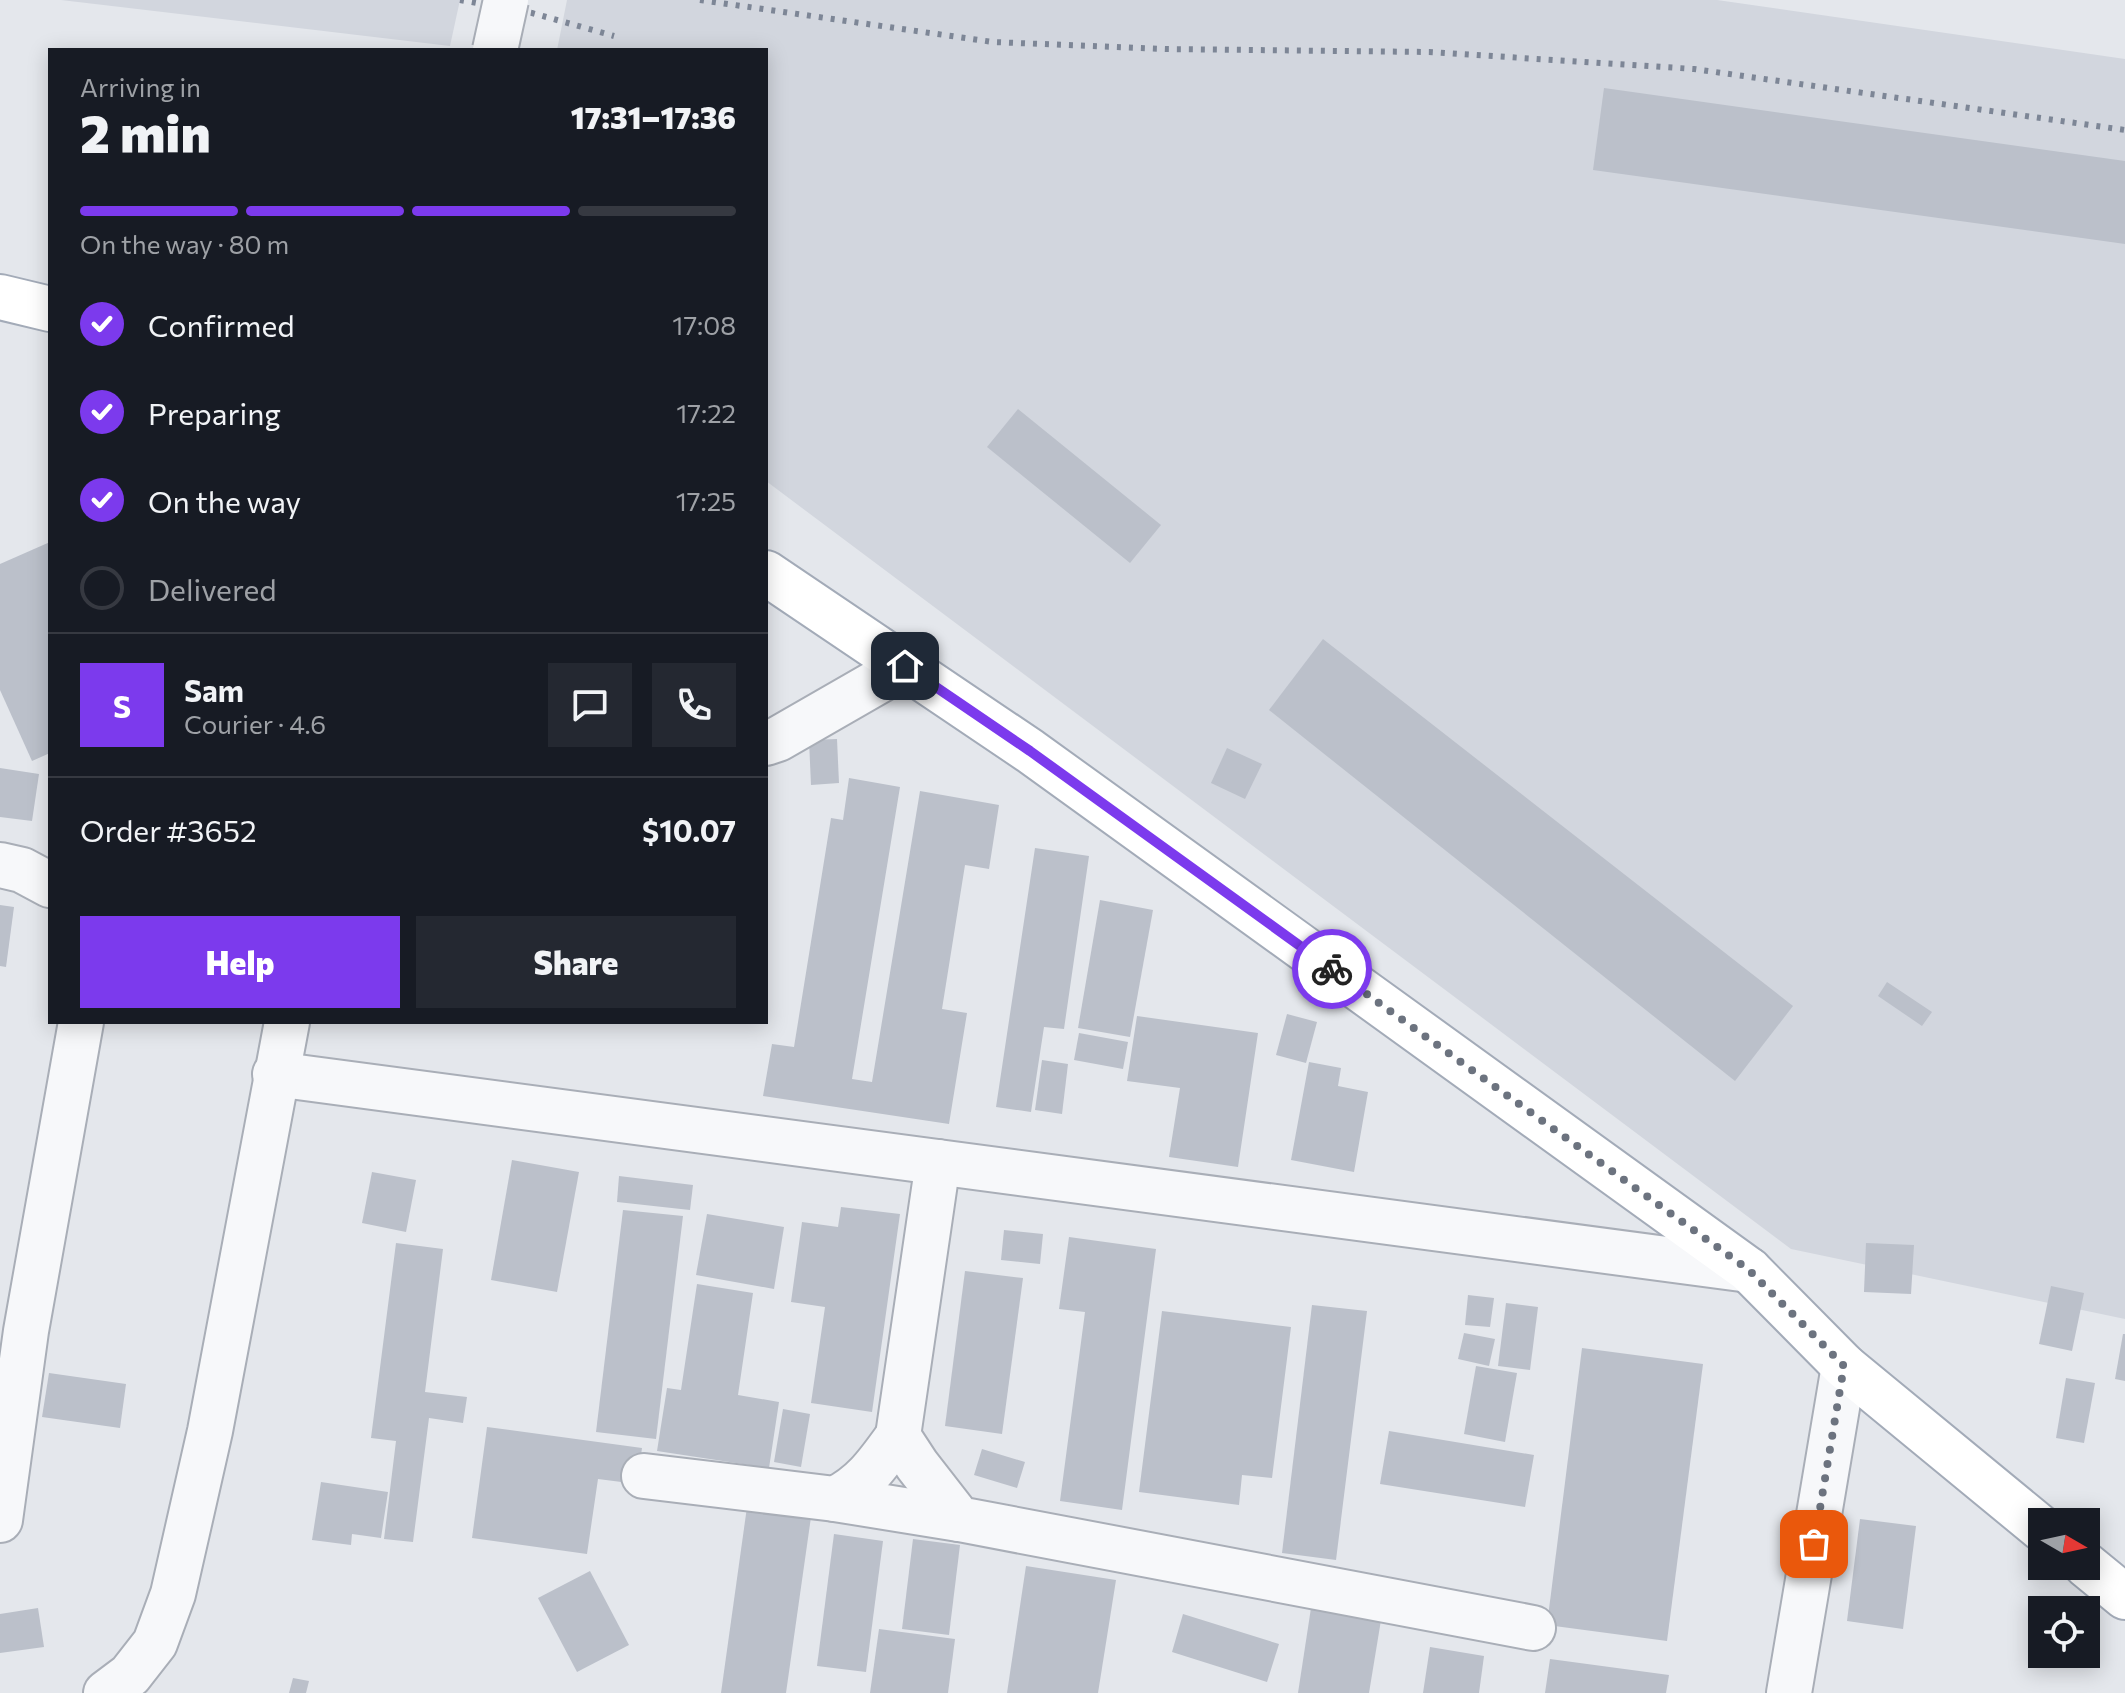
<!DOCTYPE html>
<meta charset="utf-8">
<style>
:root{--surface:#171b24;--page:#242831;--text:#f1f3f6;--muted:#9ea1a6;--line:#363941;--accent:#7c3aed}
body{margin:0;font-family:Commissioner,sans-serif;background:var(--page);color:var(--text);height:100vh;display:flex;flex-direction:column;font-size:30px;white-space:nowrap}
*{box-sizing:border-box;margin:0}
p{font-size:26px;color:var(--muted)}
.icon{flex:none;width:44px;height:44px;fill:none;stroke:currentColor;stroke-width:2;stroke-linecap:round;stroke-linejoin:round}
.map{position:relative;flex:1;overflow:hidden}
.side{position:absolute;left:48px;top:48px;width:720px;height:976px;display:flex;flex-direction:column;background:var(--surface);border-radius:0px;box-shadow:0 4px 20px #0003}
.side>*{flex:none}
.needle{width:52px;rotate:99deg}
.tools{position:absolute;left:2028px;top:1508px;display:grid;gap:16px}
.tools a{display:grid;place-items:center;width:72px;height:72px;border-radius:0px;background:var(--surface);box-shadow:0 4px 20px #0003;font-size:40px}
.pin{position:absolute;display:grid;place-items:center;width:68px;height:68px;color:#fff;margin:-34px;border-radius:16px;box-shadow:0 4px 12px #0006}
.courier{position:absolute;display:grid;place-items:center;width:80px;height:80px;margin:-40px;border:6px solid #7c3aed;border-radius:50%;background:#fff;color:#222;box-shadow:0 2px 10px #0007}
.summary em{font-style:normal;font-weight:800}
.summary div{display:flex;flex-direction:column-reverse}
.summary{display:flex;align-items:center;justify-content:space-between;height:136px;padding:0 32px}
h1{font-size:52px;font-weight:800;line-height:60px}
.bar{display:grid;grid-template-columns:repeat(4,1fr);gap:12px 8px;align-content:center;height:96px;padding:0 32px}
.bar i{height:10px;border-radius:6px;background:var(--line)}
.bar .on{background:var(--accent)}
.bar p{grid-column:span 4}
.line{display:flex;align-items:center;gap:20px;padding:0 32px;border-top:2px solid var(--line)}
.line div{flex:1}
.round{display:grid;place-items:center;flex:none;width:84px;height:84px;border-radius:0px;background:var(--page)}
ol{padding:0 32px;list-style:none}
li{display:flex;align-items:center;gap:24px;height:88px}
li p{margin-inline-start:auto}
li .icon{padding:8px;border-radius:50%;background:var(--accent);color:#fff;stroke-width:4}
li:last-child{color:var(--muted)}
li i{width:44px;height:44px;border:4px solid var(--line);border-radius:50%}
.action{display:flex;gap:16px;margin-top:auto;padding:16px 32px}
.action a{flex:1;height:92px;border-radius:0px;background:var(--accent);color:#fff;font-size:32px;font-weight:800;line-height:92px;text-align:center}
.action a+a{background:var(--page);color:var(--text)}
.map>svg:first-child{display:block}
.built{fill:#d2d6de}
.building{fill:#bbc0ca}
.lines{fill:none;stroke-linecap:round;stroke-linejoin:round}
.minor-casing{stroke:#a9aeb7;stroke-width:48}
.major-casing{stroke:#a3abb8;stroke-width:48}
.minor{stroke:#f7f8fa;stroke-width:44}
.major{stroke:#fff;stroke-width:44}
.rail{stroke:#7d8696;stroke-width:6;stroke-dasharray:4 8;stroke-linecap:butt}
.minor-bridge-casing{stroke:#a9aeb7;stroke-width:48;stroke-linecap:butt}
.minor-bridge{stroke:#f7f8fa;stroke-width:44}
.done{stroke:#6c737f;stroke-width:8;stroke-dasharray:0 14.4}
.route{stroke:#7c3aed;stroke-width:10}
</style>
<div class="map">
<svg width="2125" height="1693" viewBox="0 0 2125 1693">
<rect width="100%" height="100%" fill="#e4e7ec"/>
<g class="built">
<polygon points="61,0 460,0 450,46"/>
<polygon points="567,0 1717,0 2125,59 2125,1319 1791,1249 766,481 766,50 557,50"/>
</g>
<g class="building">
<polygon points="1604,88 2125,161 2125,244 1593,170"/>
<polygon points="1018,409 1161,525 1130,563 987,447"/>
<polygon points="50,542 50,753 32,761 0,690 0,564"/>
<polygon points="1323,639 1793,1006 1735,1081 1269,710"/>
<polygon points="837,739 839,783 811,785 809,740"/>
<polygon points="1227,748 1262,764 1245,799 1211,783"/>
<polygon points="0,768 39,774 32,821 0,817"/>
<polygon points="849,778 900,787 852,1079 872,1082 920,791 999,805 989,869 965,865 942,1009 967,1013 949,1124 763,1096 772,1044 794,1047 831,818 843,820"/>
<polygon points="1035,848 1089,856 1064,1029 1044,1027 1031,1112 996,1107"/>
<polygon points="1100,900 1153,910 1130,1037 1078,1028"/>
<polygon points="0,905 14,907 6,967 0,966"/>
<polygon points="1887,982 1932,1012 1922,1026 1878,996"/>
<polygon points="1287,1014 1317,1022 1306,1063 1276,1055"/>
<polygon points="1137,1016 1258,1033 1238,1167 1169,1157 1180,1088 1127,1081"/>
<polygon points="1079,1033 1128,1042 1123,1069 1074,1060"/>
<polygon points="1042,1060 1068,1064 1062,1114 1035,1110"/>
<polygon points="1309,1062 1341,1068 1338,1086 1368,1092 1354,1172 1291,1160"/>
<polygon points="512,1160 579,1172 557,1292 491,1280"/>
<polygon points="372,1172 416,1180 406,1232 362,1223"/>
<polygon points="619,1176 693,1185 690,1210 617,1202"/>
<polygon points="841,1207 900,1214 872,1412 811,1403 825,1307 791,1302 802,1222 838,1227"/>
<polygon points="623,1210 683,1216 656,1439 596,1432"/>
<polygon points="707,1214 784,1227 774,1289 696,1275"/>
<polygon points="1004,1230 1043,1234 1040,1264 1001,1260"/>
<polygon points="1069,1237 1156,1249 1122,1510 1060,1501 1085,1312 1059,1309"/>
<polygon points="396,1243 443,1249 425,1392 467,1397 463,1423 429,1418 413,1542 384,1539 396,1441 371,1438"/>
<polygon points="1866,1243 1914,1245 1911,1294 1864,1292"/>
<polygon points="965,1271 1023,1278 1002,1434 945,1426"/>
<polygon points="697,1284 753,1293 738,1395 779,1402 769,1468 657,1451 667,1388 681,1390"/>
<polygon points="2051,1286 2084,1293 2072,1351 2039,1344"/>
<polygon points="1468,1295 1494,1298 1490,1327 1465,1325"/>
<polygon points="1506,1303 1538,1307 1530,1370 1498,1366"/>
<polygon points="1312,1305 1367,1311 1336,1560 1282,1553"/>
<polygon points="1162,1311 1291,1327 1272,1478 1242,1475 1239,1505 1139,1492"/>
<polygon points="1464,1333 1495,1339 1489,1366 1458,1359"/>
<polygon points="2123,1334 2125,1334 2125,1381 2115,1379"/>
<polygon points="1582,1348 1703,1364 1667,1641 1547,1625"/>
<polygon points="1476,1366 1517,1373 1505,1442 1464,1434"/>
<polygon points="49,1373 126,1384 120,1428 42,1417"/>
<polygon points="2066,1378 2095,1383 2084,1443 2056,1438"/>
<polygon points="783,1409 810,1414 801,1467 774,1462"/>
<polygon points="487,1427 642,1448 637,1484 598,1479 587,1554 472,1538"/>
<polygon points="1389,1431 1534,1455 1525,1507 1380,1484"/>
<polygon points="982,1449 1025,1462 1017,1488 974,1475"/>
<polygon points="321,1482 388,1492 381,1538 352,1534 351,1545 312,1540"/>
<polygon points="747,1507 811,1517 786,1693 721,1693"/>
<polygon points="1860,1519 1916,1526 1903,1629 1847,1621"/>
<polygon points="834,1534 883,1541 866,1672 817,1666"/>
<polygon points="913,1539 960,1545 949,1635 902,1629"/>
<polygon points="1026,1566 1116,1580 1098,1693 1007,1693"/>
<polygon points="590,1571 629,1645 577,1672 538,1598"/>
<polygon points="38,1608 44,1647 0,1653 0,1614"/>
<polygon points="1311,1608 1381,1620 1369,1693 1298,1693"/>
<polygon points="1183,1614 1279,1644 1267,1682 1172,1652"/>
<polygon points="879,1629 955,1639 948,1693 870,1693"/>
<polygon points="1430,1647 1484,1656 1479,1693 1423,1693"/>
<polygon points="1550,1659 1669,1675 1666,1693 1545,1693"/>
<polygon points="293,1678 309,1681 306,1693 289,1693"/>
</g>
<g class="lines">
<defs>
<g id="minor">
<polyline points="766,743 778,739 905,666"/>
<polyline points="0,865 22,870 50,885"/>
<polyline points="275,1074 1749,1270"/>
<polyline points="938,1162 898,1436 917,1465 959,1519 1533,1628"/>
<path d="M644,1476L835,1499C865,1484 879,1462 898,1436"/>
<polyline points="835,1499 959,1519"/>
<polyline points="0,1520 26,1331 81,1022"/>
<polyline points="106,1693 130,1675 155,1643 173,1594 210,1431 287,1022"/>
<polyline points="1789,1693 1844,1366"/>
</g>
<g id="major">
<polyline points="0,297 50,309"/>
<polyline points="766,573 1030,751 1749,1270 1844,1366 2042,1529"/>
<polyline points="2086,1565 2125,1597"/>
</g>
</defs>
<use href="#minor" class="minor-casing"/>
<use href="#major" class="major-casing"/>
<use href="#minor" class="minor"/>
<use href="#major" class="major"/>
<g class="rail">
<polyline points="460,0 532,13 614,36"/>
<polyline points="700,0 993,42 1165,49 1429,52 1694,69 2125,130"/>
</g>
<defs>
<polyline id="minor-bridge" points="495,50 506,0"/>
</defs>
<use href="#minor-bridge" class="minor-bridge-casing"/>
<use href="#minor-bridge" class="minor-bridge"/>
</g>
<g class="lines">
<polyline class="done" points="1332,969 1749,1270 1844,1366 1814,1544"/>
<polyline class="route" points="905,666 1030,751 1332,969"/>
</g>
</svg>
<div class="tools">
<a><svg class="needle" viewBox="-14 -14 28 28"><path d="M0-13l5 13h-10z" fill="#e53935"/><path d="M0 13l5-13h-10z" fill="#9ea1a6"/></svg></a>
<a><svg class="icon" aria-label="locate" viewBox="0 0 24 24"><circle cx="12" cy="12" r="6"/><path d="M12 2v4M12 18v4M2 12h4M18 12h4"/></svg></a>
</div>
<div class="pin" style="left:1814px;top:1544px;background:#ea580c"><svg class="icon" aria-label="bag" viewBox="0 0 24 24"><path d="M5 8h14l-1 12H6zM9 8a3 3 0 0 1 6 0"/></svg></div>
<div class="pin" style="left:905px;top:666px;background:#1f2937"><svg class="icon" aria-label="home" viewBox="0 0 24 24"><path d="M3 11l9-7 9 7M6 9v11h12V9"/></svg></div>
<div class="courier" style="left:1332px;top:969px"><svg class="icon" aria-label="bike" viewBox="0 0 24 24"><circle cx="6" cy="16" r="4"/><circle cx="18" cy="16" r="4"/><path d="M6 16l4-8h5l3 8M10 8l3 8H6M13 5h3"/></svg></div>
<section class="side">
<div class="summary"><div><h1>2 min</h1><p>Arriving in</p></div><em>17:31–17:36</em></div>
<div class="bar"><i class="on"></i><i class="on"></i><i class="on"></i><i></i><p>On the way · 80 m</p></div>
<ol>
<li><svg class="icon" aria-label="check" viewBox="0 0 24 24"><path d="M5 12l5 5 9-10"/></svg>Confirmed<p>17:08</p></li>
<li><svg class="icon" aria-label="check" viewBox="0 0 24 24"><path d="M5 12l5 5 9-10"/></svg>Preparing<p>17:22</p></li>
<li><svg class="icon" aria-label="check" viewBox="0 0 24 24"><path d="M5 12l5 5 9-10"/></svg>On the way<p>17:25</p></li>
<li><i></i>Delivered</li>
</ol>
<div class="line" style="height:144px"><b class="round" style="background:var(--accent);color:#fff">S</b><div><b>Sam</b><p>Courier · 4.6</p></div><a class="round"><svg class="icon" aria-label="chat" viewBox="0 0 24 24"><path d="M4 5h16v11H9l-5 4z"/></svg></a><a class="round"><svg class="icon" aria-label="phone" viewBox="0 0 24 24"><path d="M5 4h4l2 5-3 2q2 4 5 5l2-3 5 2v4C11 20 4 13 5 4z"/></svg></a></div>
<div class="line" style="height:104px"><div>Order #3652</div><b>$10.07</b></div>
<div class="action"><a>Help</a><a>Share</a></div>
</section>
</div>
